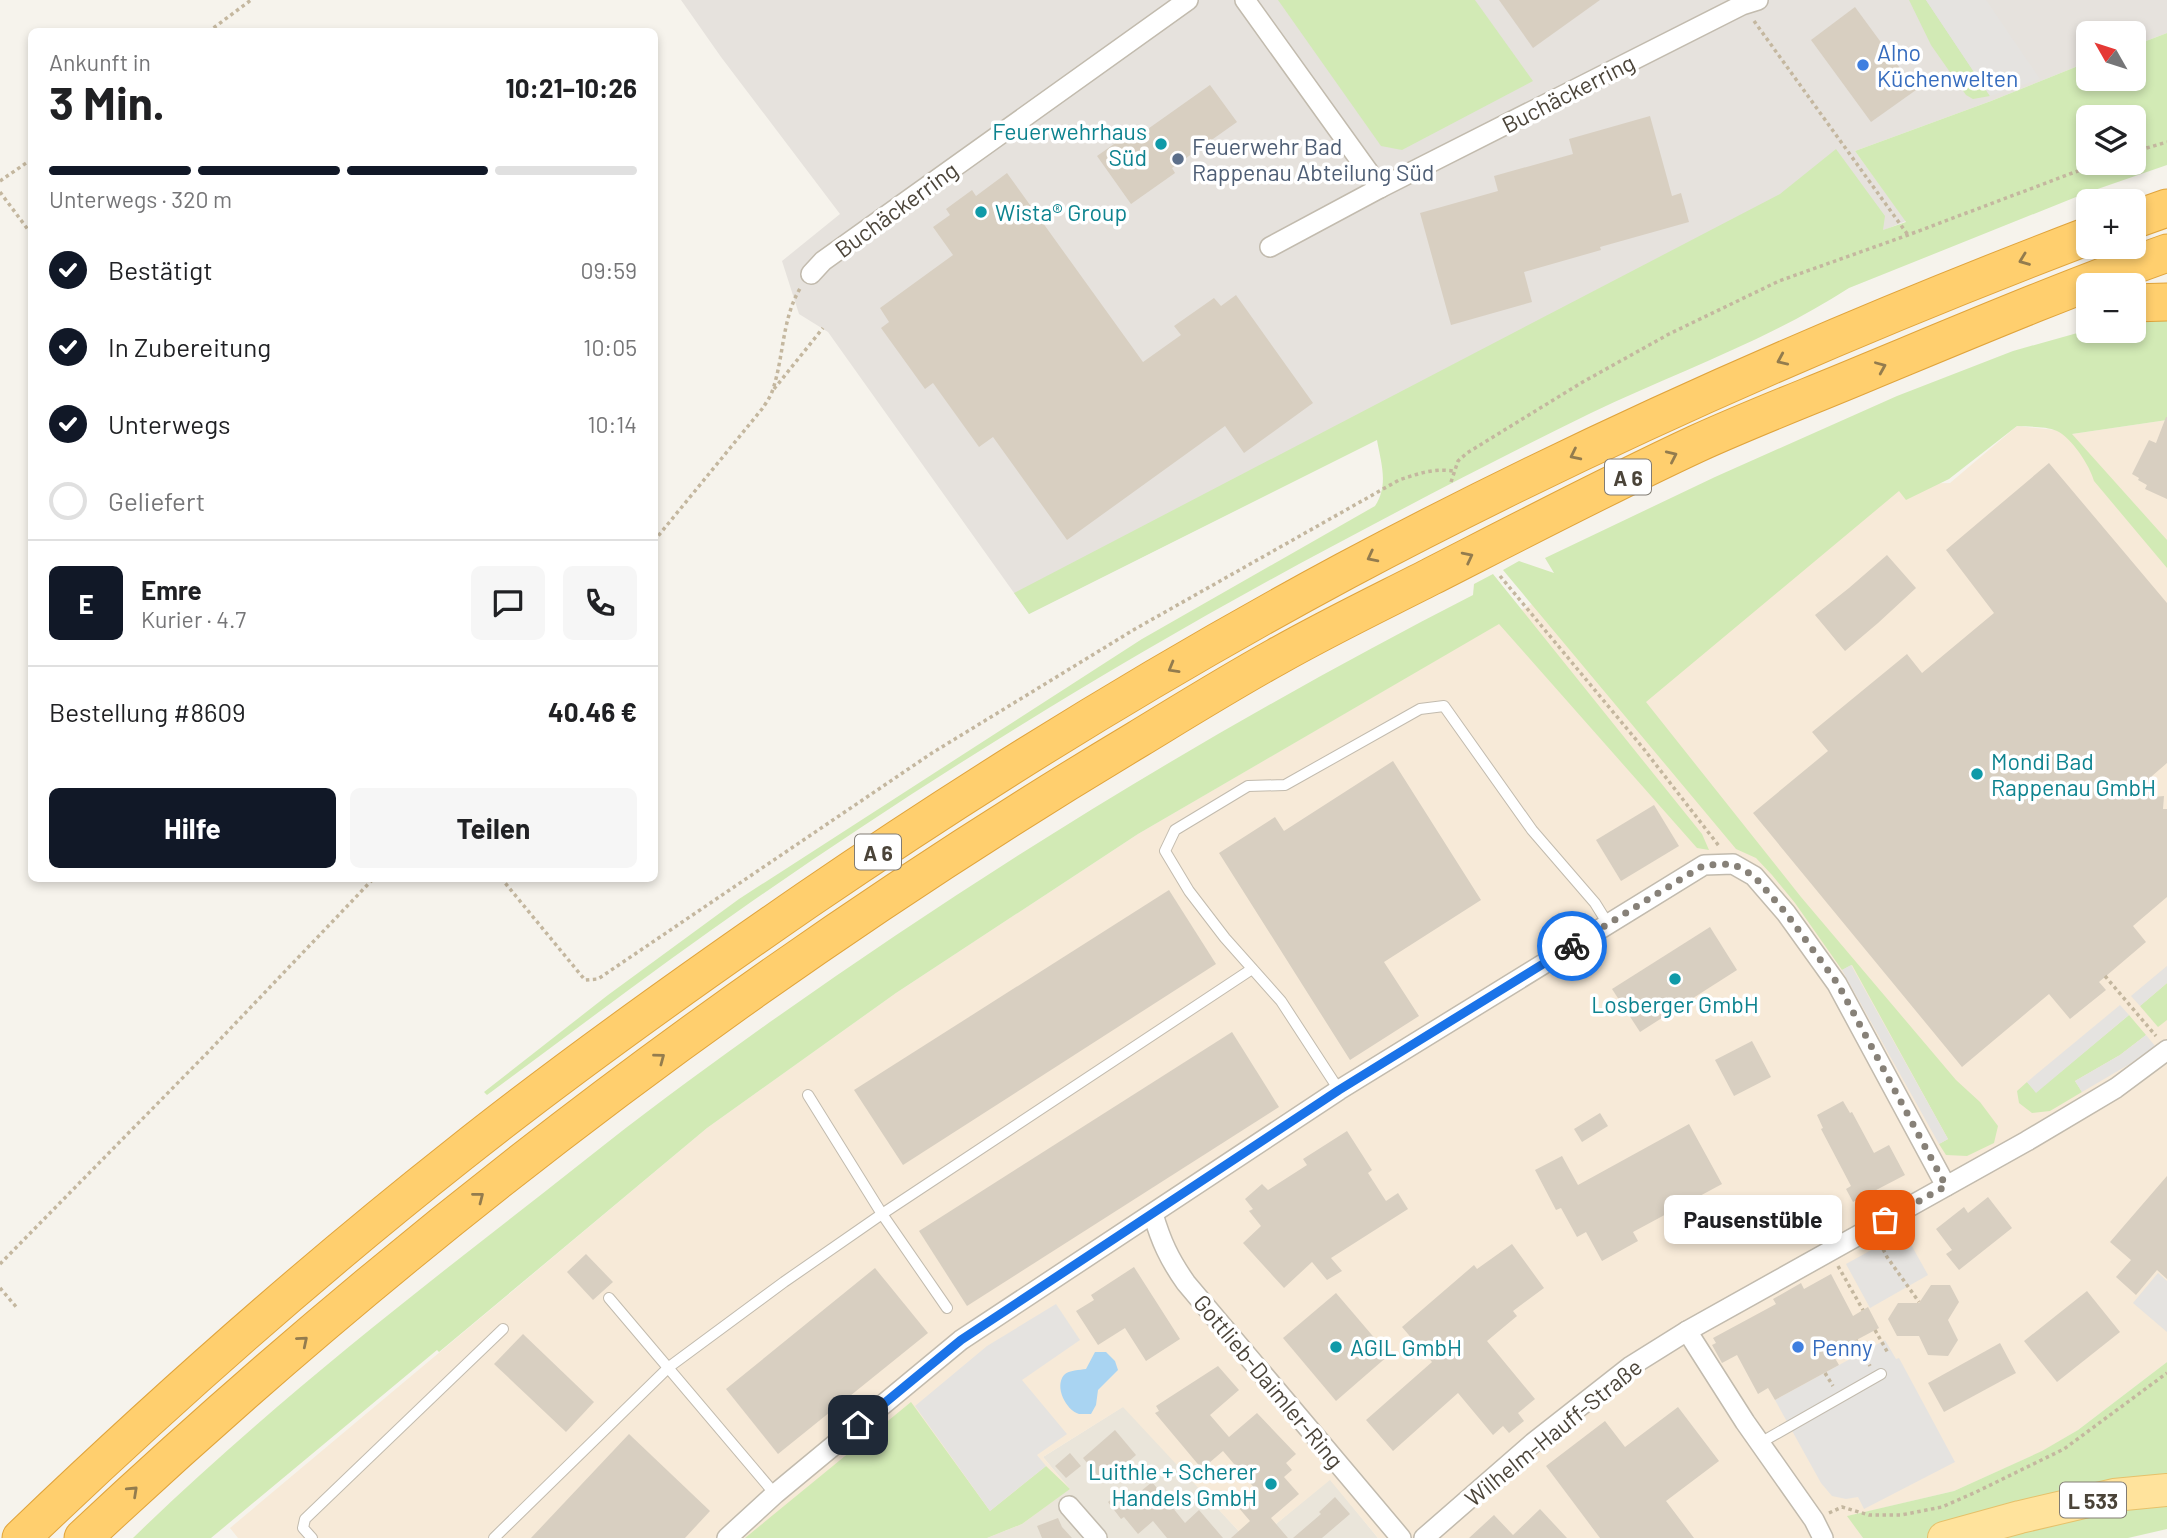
<!DOCTYPE html>
<html lang="de">
<meta charset="utf-8">
<style>
:root{--surface:#fff;--page:#f6f6f6;--text:#202124;--muted:#757577;--line:#e0e0e0;--accent:#111827}
body{margin:0;font-family:Barlow,sans-serif;background:var(--page);color:var(--text);height:100vh;display:flex;flex-direction:column;font-size:26px;white-space:nowrap}
*{box-sizing:border-box;margin:0}
p{font-size:23px;color:var(--muted)}
.icon{flex:none;width:38px;height:38px;fill:none;stroke:currentColor;stroke-width:2;stroke-linecap:round;stroke-linejoin:round}
.map{position:relative;flex:1;overflow:hidden}
.sheet{position:absolute;left:28px;top:28px;width:630px;height:854px;display:flex;flex-direction:column;background:var(--surface);border-radius:10px;box-shadow:0 4px 10px #0003}
.sheet>*{flex:none}
.needle{width:46px;rotate:309deg}
.controls{position:absolute;left:2076px;top:21px;display:grid;gap:14px}
.controls a{display:grid;place-items:center;width:70px;height:70px;border-radius:10px;background:var(--surface);box-shadow:0 4px 10px #0003;font-size:35px}
.pin{position:absolute;display:grid;place-items:center;width:60px;height:60px;color:#fff;margin:-30px;border-radius:14px;box-shadow:0 4px 10px #0006}
.courier{position:absolute;display:grid;place-items:center;width:70px;height:70px;margin:-35px;border:5px solid #1a73e8;border-radius:50%;background:#fff;color:#222;box-shadow:0 2px 9px #0007}
.bubble{position:absolute;height:49px;border-radius:10px;background:var(--surface);box-shadow:0 4px 10px #0003;font-size:23px;font-weight:700;line-height:49px;text-align:center}
.head em{font-style:normal;font-weight:700}
.head div{display:flex;flex-direction:column-reverse}
.head{display:flex;align-items:center;justify-content:space-between;height:119px;padding:0 21px}
h1{font-size:46px;font-weight:700;line-height:52px}
.bar{display:grid;grid-template-columns:repeat(4,1fr);gap:10px 7px;align-content:center;height:84px;padding:0 21px}
.bar i{height:9px;border-radius:5px;background:var(--line)}
.bar .active{background:var(--accent)}
.bar p{grid-column:span 4}
.line{display:flex;align-items:center;gap:18px;padding:0 21px;border-top:2px solid var(--line)}
.line div{flex:1}
.round{display:grid;place-items:center;flex:none;width:74px;height:74px;border-radius:10px;background:var(--page)}
ol{padding:0 21px;list-style:none}
li{display:flex;align-items:center;gap:21px;height:77px}
li p{margin-inline-start:auto}
li .icon{padding:7px;border-radius:50%;background:var(--accent);color:#fff;stroke-width:4}
li:last-child{color:var(--muted)}
li i{width:38px;height:38px;border:4px solid var(--line);border-radius:50%}
.action{display:flex;gap:14px;margin-top:auto;padding:14px 21px}
.action a{flex:1;height:80px;border-radius:10px;background:var(--accent);color:#fff;font-size:28px;font-weight:700;line-height:80px;text-align:center}
.action a+a{background:var(--page);color:var(--text)}
.map>svg:first-child{display:block}
.residential{fill:#eae5da}
.commercial{fill:#f7ead8}
.industrial{fill:#e6e2dd}
.green{fill:#d2eab5;fill-rule:evenodd}
.parking{fill:#e5e3e0}
.water{fill:#a9d4f2}
.building{fill:#d8cfc1}
.lines{fill:none;stroke-linecap:round;stroke-linejoin:round}
.service-casing{stroke:#c2bbae;stroke-width:12}
.minor-casing{stroke:#c2bbae;stroke-width:22}
.primary-casing{stroke:#e6c16a;stroke-width:34}
.motorway-casing{stroke:#e0a43c;stroke-width:39}
.path{stroke:#c4b79f;stroke-width:3.5;stroke-dasharray:3.5 3.5;stroke-linecap:butt}
.service{stroke:#fff;stroke-width:10}
.minor{stroke:#fff;stroke-width:19}
.primary{stroke:#ffe39c;stroke-width:32}
.motorway{stroke:#ffcf6e;stroke-width:37}
.oneway{stroke:#937c4e}
.done{stroke:#878178;stroke-width:7;stroke-dasharray:0 12.6}
.route{stroke:#1a73e8;stroke-width:9}
.shop-dot{fill:#3f7fe0;stroke:#fff;stroke-width:2.5}
.culture-dot{fill:#0f9aa8;stroke:#fff;stroke-width:2.5}
.service-dot{fill:#5c6f8a;stroke:#fff;stroke-width:2.5}
.labels{text-anchor:middle;dominant-baseline:central;stroke-width:7;stroke-linejoin:round;paint-order:stroke}
.shield{fill:#fff;stroke:#817c74;stroke-width:2}
.shield-label{font-size:21px;font-weight:bold;fill:#4b4439}
.shop-label{font-size:23px;fill:#366cbe;stroke:#fff;text-anchor:start}
.street-label{font-size:23px;fill:#4b4439;stroke:#fff}
.culture-label{font-size:23px;fill:#0d838f;stroke:#fff;text-anchor:start}
.service-label{font-size:23px;fill:#4e5e75;stroke:#fff;text-anchor:start}
</style>
<div class="map">
<svg width="2167" height="1538" viewBox="0 0 2167 1538">
<rect width="100%" height="100%" fill="#f6f3ec"/>
<g class="residential">
<polygon points="1124,1406 1245,1538 987,1538 1022,1524 1069,1488 1043,1457"/>
<polygon points="1330,1479 1378,1538 1259,1538"/>
</g>
<polygon class="commercial" points="2167,420 2167,1362 2078,1430 2043,1451 1954,1491 1848,1516 1863,1538 1378,1538 1330,1480 1259,1538 1245,1538 1123,1407 1043,1457 1070,1489 1022,1524 987,1538 238,1538 230,1528 707,1128 896,993 1138,834 1556,590 1784,487 1950,483 2017,426 2056,430 2072,434"/>
<polygon class="industrial" points="681,0 2167,0 2167,33 2133,46 2133,33 2088,33 2088,62 1991,101 1855,151 1906,221 1377,439 1029,614 828,332 799,314 782,261 840,214 721,57"/>
<g class="green">
<polygon points="1278,0 1475,0 1533,81 1402,150 1381,146"/>
<polygon points="1909,0 1926,0 1990,96 1973,99 1966,95 1931,45"/>
<path d="M2167,33V165L2086,193L1849,288C1769,340 1677,372 1591,413C1503,456 1415,502 1329,548C1130,654 937,773 751,902C662,964 575,1030 487,1095L484,1092L608,995L739,899L1142,639L1375,506C1389,485 1381,463 1377,440L1029,614L1014,593L1780,194L1836,149L1885,216L1883,230L1906,222L1855,151L1991,101L2088,62V79H2133V46ZM2088,117H2133V163H2088Z"/>
<path d="M2167,320V420L2072,434L2167,540V568L2094,481C2090,466 2072,438 2057,431C2046,426 2029,427 2017,426L1949,479L1906,500L1899,491L1646,702L1801,897L1956,1080L1980,1102L1998,1126L1994,1143L1967,1156L1946,1155L1939,1144L1948,1139L1852,965L1842,970L1795,903L1772,875L1756,858L1736,849L1503,570L1519,561L1554,573L1545,558L1715,477L1897,396L2013,351L2088,330L2133,331V322Z"/>
<path d="M1493,574L1702,834L1709,850L1697,848L1499,624L1138,834L896,993L707,1128L439,1352L437,1350L211,1538H133C255,1419 389,1313 524,1208C578,1166 632,1122 687,1082C936,899 1198,736 1473,595L1474,584Z"/>
<polygon points="2167,983 2167,1020 2158,1027 2140,1006"/>
<polygon points="2129,1015 2146,1035 2120,1055 2075,1081 2082,1092 2050,1111 2032,1113 2019,1103 2017,1091 2027,1082 2036,1092"/>
<polygon points="2167,1362 2167,1529 2128,1538 1863,1538 1847,1516 1954,1491 2042,1451 2078,1430"/>
<polygon points="911,1402 990,1511 1046,1466 1070,1489 1022,1524 987,1538 745,1538"/>
</g>
<g class="parking">
<polygon points="1926,0 1986,0 2040,79 1990,96"/>
<polygon points="1851,965 1948,1139 1939,1144 1842,970"/>
<polygon points="2167,966 2167,983 2140,1006 2131,996"/>
<polygon points="2120,1005 2129,1015 2036,1093 2027,1082"/>
<polygon points="2146,1035 2155,1046 2128,1065 2082,1092 2075,1081 2120,1055"/>
<polygon points="1904,1232 1928,1275 1870,1308 1846,1264"/>
<polygon points="2158,1273 2167,1281 2167,1332 2133,1303"/>
<polygon points="1056,1304 1080,1340 1022,1380 1067,1434 1037,1455 1046,1466 990,1511 915,1406 987,1346"/>
<polygon points="1885,1340 1896,1359 1899,1358 1955,1462 1864,1509 1858,1497 1846,1499 1832,1496 1821,1483 1775,1400"/>
</g>
<path class="water" d="M1095,1352H1106L1115,1361L1118,1370L1098,1390L1096,1405L1091,1414C1088,1414 1082,1414 1079,1414C1066,1410 1054,1387 1064,1375C1069,1370 1080,1370 1086,1369Z"/>
<g class="building">
<polygon points="1499,0 1600,0 1533,48"/>
<polygon points="1855,7 1916,90 1871,122 1811,40"/>
<polygon points="1210,85 1237,122 1172,168 1175,173 1131,204 1097,156 1141,125 1145,131"/>
<polygon points="1650,116 1672,196 1681,193 1689,222 1600,247 1601,250 1524,272 1532,302 1451,325 1420,213 1498,191 1494,176 1573,154 1569,139"/>
<polygon points="1007,173 1143,362 1181,335 1174,326 1214,298 1221,306 1236,295 1313,403 1244,453 1225,426 1067,540 993,437 979,447 933,383 925,389 881,328 889,322 880,308 953,255 933,227 950,215 946,209 972,190 976,196"/>
<polygon points="2166,417 2167,417 2167,499 2145,489 2147,485 2138,480 2139,478 2132,474 2149,440 2156,443"/>
<polygon points="2049,463 2167,603 2167,763 2152,776 2153,797 2164,796 2163,809 2167,809 2167,897 2133,926 2146,942 2099,982 2106,990 2070,1019 2049,994 1962,1067 1753,813 1828,751 1812,732 1907,654 1922,673 1994,613 1946,550"/>
<polygon points="1887,555 1916,588 1878,623 1845,651 1815,615 1849,588"/>
<polygon points="1393,761 1481,900 1384,962 1419,1016 1350,1060 1219,853 1275,817 1284,831"/>
<polygon points="1654,805 1679,846 1621,881 1596,840"/>
<polygon points="1169,890 1216,964 903,1165 854,1090"/>
<polygon points="1710,927 1737,970 1640,1032 1612,989"/>
<polygon points="1232,1032 1279,1107 967,1306 919,1231"/>
<polygon points="1752,1041 1771,1077 1734,1096 1715,1060"/>
<polygon points="1843,1101 1850,1113 1852,1112 1874,1153 1889,1145 1905,1175 1853,1202 1846,1189 1851,1186 1821,1129 1823,1128 1817,1115"/>
<polygon points="1600,1113 1608,1126 1582,1142 1574,1129"/>
<polygon points="1689,1124 1722,1184 1633,1232 1638,1241 1602,1261 1586,1232 1577,1237 1561,1208 1556,1210 1535,1170 1562,1156 1578,1185"/>
<polygon points="1347,1131 1372,1170 1368,1173 1386,1201 1398,1193 1408,1209 1331,1258 1342,1271 1327,1280 1312,1262 1284,1288 1243,1243 1261,1226 1249,1211 1253,1209 1245,1199 1262,1184 1268,1190 1307,1165 1303,1159"/>
<polygon points="2167,1176 2167,1279 2157,1270 2136,1295 2116,1277 2131,1260 2110,1242"/>
<polygon points="1988,1197 2012,1228 1959,1270 1946,1254 1952,1250 1936,1229 1964,1207 1968,1213"/>
<polygon points="1512,1244 1544,1288 1513,1311 1517,1316 1487,1341 1535,1399 1518,1413 1524,1421 1509,1433 1503,1426 1493,1435 1458,1393 1393,1451 1366,1420 1432,1362 1402,1327 1474,1265 1477,1269"/>
<polygon points="586,1254 613,1282 593,1300 567,1272"/>
<polygon points="1134,1267 1180,1339 1146,1361 1125,1328 1098,1345 1076,1311 1094,1300 1091,1295"/>
<polygon points="875,1268 928,1333 778,1454 726,1389"/>
<polygon points="1831,1274 1853,1316 1868,1307 1879,1328 1832,1353 1839,1365 1775,1400 1768,1388 1758,1394 1737,1355 1722,1363 1712,1345 1716,1343 1713,1338 1776,1304 1773,1299 1801,1283 1804,1289"/>
<polygon points="1931,1285 1950,1285 1959,1302 1948,1320 1958,1340 1948,1356 1928,1355 1919,1336 1897,1336 1888,1319 1898,1303 1919,1303"/>
<polygon points="2087,1291 2120,1332 2057,1382 2024,1341"/>
<polygon points="1336,1293 1389,1355 1336,1401 1283,1338"/>
<polygon points="523,1334 594,1402 566,1432 494,1364"/>
<polygon points="2000,1343 2016,1373 1944,1412 1928,1383"/>
<polygon points="1218,1366 1239,1390 1210,1415 1229,1437 1257,1413 1296,1454 1286,1463 1292,1470 1284,1477 1299,1494 1271,1518 1288,1538 1231,1538 1250,1521 1238,1507 1257,1491 1223,1451 1202,1469 1155,1413 1159,1411 1156,1406"/>
<polygon points="1678,1407 1719,1461 1666,1501 1694,1538 1600,1538 1546,1466 1605,1421 1625,1447"/>
<polygon points="1115,1430 1136,1455 1104,1483 1083,1458"/>
<polygon points="629,1434 710,1511 685,1538 531,1538"/>
<polygon points="1070,1453 1081,1466 1066,1478 1055,1466"/>
<polygon points="1152,1482 1185,1523 1199,1510 1223,1538 1167,1538 1153,1521 1138,1534 1124,1517 1121,1519 1108,1502 1121,1491 1129,1501"/>
<polygon points="1335,1497 1350,1514 1322,1538 1293,1538 1321,1514 1319,1512"/>
<polygon points="1540,1509 1567,1538 1469,1538 1494,1515 1513,1535"/>
<polygon points="1058,1518 1062,1527 1072,1538 1042,1538 1037,1526"/>
</g>
<g class="lines">
<defs>
<g id="service">
<polyline points="1339,1090 1281,1001 1225,938 1189,891 1165,851 1175,830 1248,786 1285,785 1420,709 1444,706 1532,830 1595,903 1608,924"/>
<polyline points="808,1095 882,1214 947,1308"/>
<polyline points="609,1298 775,1494"/>
<polyline points="1760,1443 1881,1374"/>
<polyline points="312,1538 303,1528 305,1519 503,1329"/>
<polyline points="494,1538 669,1367 784,1282 882,1214 1252,969"/>
</g>
<g id="minor">
<polyline points="1245,0 1380,188"/>
<polyline points="1270,247 1380,188 1742,5 1758,0"/>
<polyline points="811,274 823,261 1188,0"/>
<path d="M1153,1214C1161,1241 1169,1259 1186,1283L1401,1538"/>
<polyline points="1687,1331 1745,1422 1814,1520 1823,1538"/>
<polyline points="1069,1506 1097,1538"/>
<polyline points="727,1538 775,1494 961,1340 1339,1090 1704,865 1733,864 1754,876 1786,913 1837,984 1946,1186"/>
<polyline points="1424,1538 1533,1443 1631,1366 1687,1331 2027,1141 2116,1088 2167,1050"/>
</g>
<polyline id="primary" points="1944,1538 2020,1517 2114,1495 2167,1490"/>
<g id="motorway">
<polyline points="2133,220 2167,208"/>
<polyline points="2133,303 2167,302"/>
<path d="M21,1538C161,1404 306,1275 458,1155C571,1065 688,982 807,900C981,781 1159,671 1345,571C1585,443 1834,333 2088,236"/>
<path d="M83,1538C405,1236 759,966 1138,739C1184,711 1229,683 1276,657C1327,628 1379,603 1430,577C1518,532 1606,486 1696,444C1753,418 1811,396 1868,372C1967,331 2066,289 2167,253"/>
</g>
</defs>
<use href="#service" class="service-casing"/>
<use href="#minor" class="minor-casing"/>
<use href="#primary" class="primary-casing"/>
<use href="#motorway" class="motorway-casing"/>
<g class="path">
<polyline points="1754,21 1908,235"/>
<polyline points="208,32 251,0"/>
<polyline points="2133,152 2167,142"/>
<polyline points="0,181 32,159"/>
<polyline points="0,192 32,235"/>
<polyline points="774,389 823,328"/>
<polyline points="1451,482 1458,461 1467,453 1581,383 1669,334 1779,281 1908,235 2099,163"/>
<path d="M654,541L762,409C766,403 771,396 773,389C784,356 782,317 801,287"/>
<polyline points="1500,576 1643,748 1719,846"/>
<path d="M501,878L585,980L598,979L932,753L1135,629L1399,480C1417,474 1434,468 1453,471"/>
<polyline points="2105,976 2156,1036"/>
<polyline points="1880,1243 1887,1257 1919,1302"/>
<polyline points="0,1264 209,1051 374,878"/>
<polyline points="1838,1266 1863,1310"/>
<polyline points="0,1288 18,1309"/>
<polyline points="1875,1330 1888,1353"/>
<polyline points="1856,1340 1870,1366"/>
<polyline points="1825,1373 1833,1386"/>
<polyline points="1829,1513 1842,1507 1869,1515 1901,1515 1942,1507 1976,1492 2064,1449 2167,1373"/>
</g>
<use href="#service" class="service"/>
<use href="#minor" class="minor"/>
<use href="#primary" class="primary"/>
<use href="#motorway" class="motorway"/>
</g>
<defs><path id="oneway-chevron" d="M-2-3.5L2.5 0L-2 3.5" fill="none" stroke-width="1.6" stroke-linecap="round" stroke-linejoin="round" transform="scale(1.75)"/></defs>
<g class="oneway">
<use href="#oneway-chevron" transform="translate(2024 260) rotate(159)"/>
<use href="#oneway-chevron" transform="translate(1782 360) rotate(156)"/>
<use href="#oneway-chevron" transform="translate(1881 367) rotate(-23)"/>
<use href="#oneway-chevron" transform="translate(1575 455) rotate(154)"/>
<use href="#oneway-chevron" transform="translate(1672 456) rotate(-25)"/>
<use href="#oneway-chevron" transform="translate(1372 557) rotate(153)"/>
<use href="#oneway-chevron" transform="translate(1468 557) rotate(-27)"/>
<use href="#oneway-chevron" transform="translate(1173 668) rotate(150)"/>
<use href="#oneway-chevron" transform="translate(660 1058) rotate(-37)"/>
<use href="#oneway-chevron" transform="translate(479 1197) rotate(-38)"/>
<use href="#oneway-chevron" transform="translate(303 1341) rotate(-40)"/>
<use href="#oneway-chevron" transform="translate(133 1491) rotate(-43)"/>
</g>
<g class="lines">
<polyline class="done" points="1572,946 1704,865 1733,864 1754,876 1786,913 1838,984 1946,1186 1885,1220"/>
<polyline class="route" points="858,1425 961,1340 1339,1090 1572,946"/>
</g>
<g class="shop-dot">
<circle cx="1863" cy="65" r="7"/>
<circle cx="1798" cy="1347" r="7"/>
</g>
<g class="culture-dot">
<circle cx="1161" cy="144" r="7"/>
<circle cx="981" cy="212" r="7"/>
<circle cx="1977" cy="774" r="7"/>
<circle cx="1675" cy="979" r="7"/>
<circle cx="1336" cy="1347" r="7"/>
<circle cx="1271" cy="1484" r="7"/>
</g>
<circle class="service-dot" cx="1178" cy="159" r="7"/>
<g class="labels">
<g class="shield">
<rect x="1605" y="459.5" width="46" height="35" rx="5"/>
<rect x="855" y="834.5" width="46" height="35" rx="5"/>
<rect x="2060" y="1482.5" width="66" height="35" rx="5"/>
</g>
<g class="shield-label">
<text x="1628" y="477">A 6</text>
<text x="878" y="852">A 6</text>
<text x="2093" y="1500">L 533</text>
</g>
<g class="shop-label">
<text x="1877" y="52">Alno<tspan x="1877" dy="26">Küchenwelten</tspan></text>
<text x="1812" y="1347">Penny</text>
</g>
<g class="street-label">
<text transform="translate(1568 93) rotate(-27)">Buchäckerring</text>
<text transform="translate(896 209) rotate(-36)">Buchäckerring</text>
<text transform="translate(1269 1381) rotate(50)">Gottlieb-Daimler-Ring</text>
<text transform="translate(1553 1432) rotate(-39)">Wilhelm-Hauff-Straße</text>
</g>
<g class="culture-label">
<text x="1147" y="131" text-anchor="end">Feuerwehrhaus<tspan x="1147" dy="26">Süd</tspan></text>
<text x="995" y="212">Wista® Group</text>
<text x="1991" y="761">Mondi Bad<tspan x="1991" dy="26">Rappenau GmbH</tspan></text>
<text x="1675" y="1004" text-anchor="middle">Losberger GmbH</text>
<text x="1350" y="1347">AGIL GmbH</text>
<text x="1257" y="1471" text-anchor="end">Luithle + Scherer<tspan x="1257" dy="26">Handels GmbH</tspan></text>
</g>
<g class="service-label">
<text x="1192" y="146">Feuerwehr Bad<tspan x="1192" dy="26">Rappenau Abteilung Süd</tspan></text>
</g>
</g>
</svg>
<div class="controls">
<a><svg class="needle" viewBox="-14 -14 28 28"><path d="M0-13l5 13h-10z" fill="#e53935"/><path d="M0 13l5-13h-10z" fill="#757577"/></svg></a>
<a><svg class="icon" aria-label="layers" viewBox="0 0 24 24"><path d="M12 4l9 5-9 5-9-5zM3 14l9 5 9-5"/></svg></a>
<a>+</a>
<a>−</a>
</div>
<div class="pin" style="left:1885px;top:1220px;background:#ea580c"><svg class="icon" aria-label="bag" viewBox="0 0 24 24"><path d="M5 8h14l-1 12H6zM9 8a3 3 0 0 1 6 0"/></svg></div>
<div class="pin" style="left:858px;top:1425px;background:#1f2937"><svg class="icon" aria-label="home" viewBox="0 0 24 24"><path d="M3 11l9-7 9 7M6 9v11h12V9"/></svg></div>
<div class="courier" style="left:1572px;top:946px"><svg class="icon" aria-label="bike" viewBox="0 0 24 24"><circle cx="6" cy="16" r="4"/><circle cx="18" cy="16" r="4"/><path d="M6 16l4-8h5l3 8M10 8l3 8H6M13 5h3"/></svg></div>
<div class="bubble" style="left:1664px;top:1195px;width:178px">Pausenstüble</div>
<section class="sheet">
<div class="head"><div><h1>3 Min.</h1><p>Ankunft in</p></div><em>10:21–10:26</em></div>
<div class="bar"><i class="active"></i><i class="active"></i><i class="active"></i><i></i><p>Unterwegs · 320 m</p></div>
<ol>
<li><svg class="icon" aria-label="check" viewBox="0 0 24 24"><path d="M5 12l5 5 9-10"/></svg>Bestätigt<p>09:59</p></li>
<li><svg class="icon" aria-label="check" viewBox="0 0 24 24"><path d="M5 12l5 5 9-10"/></svg>In Zubereitung<p>10:05</p></li>
<li><svg class="icon" aria-label="check" viewBox="0 0 24 24"><path d="M5 12l5 5 9-10"/></svg>Unterwegs<p>10:14</p></li>
<li><i></i>Geliefert</li>
</ol>
<div class="line" style="height:126px"><b class="round" style="background:var(--accent);color:#fff">E</b><div><b>Emre</b><p>Kurier · 4.7</p></div><a class="round"><svg class="icon" aria-label="chat" viewBox="0 0 24 24"><path d="M4 5h16v11H9l-5 4z"/></svg></a><a class="round"><svg class="icon" aria-label="phone" viewBox="0 0 24 24"><path d="M5 4h4l2 5-3 2q2 4 5 5l2-3 5 2v4C11 20 4 13 5 4z"/></svg></a></div>
<div class="line" style="height:91px"><div>Bestellung #8609</div><b>40.46 €</b></div>
<div class="action"><a>Hilfe</a><a>Teilen</a></div>
</section>
</div>
